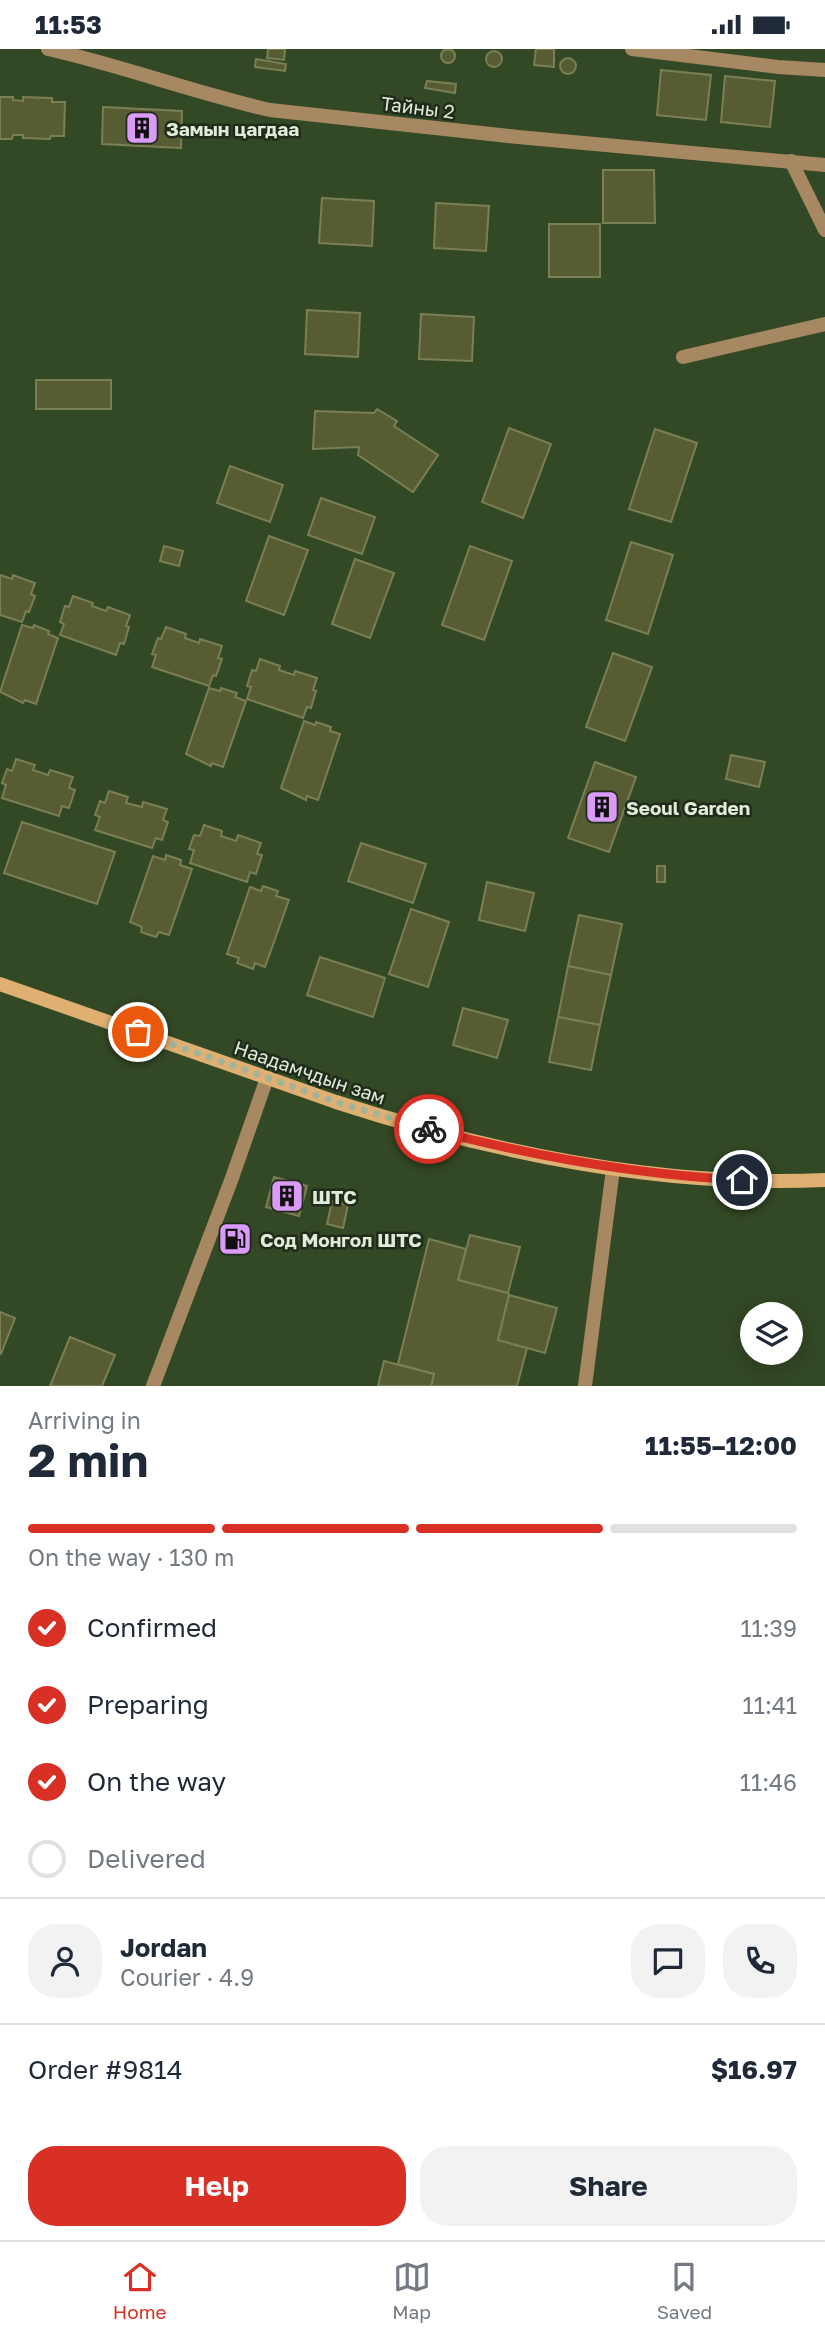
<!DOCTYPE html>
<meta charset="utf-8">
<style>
:root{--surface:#fff;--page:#f2f2f3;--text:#1f2937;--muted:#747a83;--line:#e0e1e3;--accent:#d93025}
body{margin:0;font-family:"Golos Text",sans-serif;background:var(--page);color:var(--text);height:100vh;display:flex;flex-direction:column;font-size:26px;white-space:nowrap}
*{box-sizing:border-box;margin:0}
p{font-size:23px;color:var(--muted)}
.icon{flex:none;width:38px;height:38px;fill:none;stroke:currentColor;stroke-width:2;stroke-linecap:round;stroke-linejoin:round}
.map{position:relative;height:1337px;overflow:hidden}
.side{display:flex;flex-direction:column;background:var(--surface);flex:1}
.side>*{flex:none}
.tools{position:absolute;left:740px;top:1253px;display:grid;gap:14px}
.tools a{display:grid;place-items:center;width:63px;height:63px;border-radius:50%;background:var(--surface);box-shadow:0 4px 18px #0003;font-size:35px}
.pin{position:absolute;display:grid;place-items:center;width:60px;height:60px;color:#fff;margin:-30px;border:4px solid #fff;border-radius:50%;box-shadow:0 2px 7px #0007}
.courier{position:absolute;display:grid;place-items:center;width:70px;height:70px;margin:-35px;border:5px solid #d93025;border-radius:50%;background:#fff;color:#222;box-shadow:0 2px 9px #0007}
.overview em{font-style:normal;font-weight:700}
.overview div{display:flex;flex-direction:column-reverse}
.overview{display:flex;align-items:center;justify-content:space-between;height:119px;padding:0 28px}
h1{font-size:46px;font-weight:700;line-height:52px}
.bar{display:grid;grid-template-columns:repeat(4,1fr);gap:10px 7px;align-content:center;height:84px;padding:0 28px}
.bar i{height:9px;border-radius:5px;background:var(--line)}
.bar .selected{background:var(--accent)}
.bar p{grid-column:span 4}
.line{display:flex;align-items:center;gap:18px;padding:0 28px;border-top:2px solid var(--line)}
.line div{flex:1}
.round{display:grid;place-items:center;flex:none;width:74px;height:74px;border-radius:28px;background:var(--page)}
ol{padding:0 28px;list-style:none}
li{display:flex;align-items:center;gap:21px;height:77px}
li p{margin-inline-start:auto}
li .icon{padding:7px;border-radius:50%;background:var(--accent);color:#fff;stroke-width:4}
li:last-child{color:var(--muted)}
li i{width:38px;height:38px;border:4px solid var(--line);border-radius:50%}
.action{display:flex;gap:14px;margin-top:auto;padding:14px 28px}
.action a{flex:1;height:80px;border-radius:28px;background:var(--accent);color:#fff;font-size:28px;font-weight:700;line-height:80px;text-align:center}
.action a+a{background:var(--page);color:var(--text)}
.status{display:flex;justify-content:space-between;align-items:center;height:49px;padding:0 35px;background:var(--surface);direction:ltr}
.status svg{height:19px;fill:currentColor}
.tabs{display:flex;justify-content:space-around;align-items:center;height:98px;border-top:2px solid var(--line);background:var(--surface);font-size:19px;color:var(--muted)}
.tabs a{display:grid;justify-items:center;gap:4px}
.tabs .selected{color:var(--accent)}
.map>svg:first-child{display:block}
.building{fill:#585c33;stroke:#7a7f54;stroke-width:2}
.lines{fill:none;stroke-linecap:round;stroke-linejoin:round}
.minor{stroke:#a68962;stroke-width:14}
.secondary{stroke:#dfb072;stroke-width:14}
.done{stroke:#a3b399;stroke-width:7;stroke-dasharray:0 12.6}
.route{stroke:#d93025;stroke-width:9}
.labels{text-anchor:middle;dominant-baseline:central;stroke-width:5;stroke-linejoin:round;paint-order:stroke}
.street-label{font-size:19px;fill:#dfedd8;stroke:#212b1b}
.poi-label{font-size:19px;font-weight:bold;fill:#dfedd8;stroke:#212b1b;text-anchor:start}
</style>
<div class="status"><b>11:53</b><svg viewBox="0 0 49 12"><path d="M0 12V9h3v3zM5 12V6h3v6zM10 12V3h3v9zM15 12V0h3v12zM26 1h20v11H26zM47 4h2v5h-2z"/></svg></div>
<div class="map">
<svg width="825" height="1337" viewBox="0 0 825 1337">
<rect width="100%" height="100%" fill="#334825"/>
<g class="building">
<circle cx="448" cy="7" r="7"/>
<polygon points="268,0 285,0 284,11 267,9"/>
<polygon points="536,0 554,0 554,18 534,16"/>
<circle cx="494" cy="10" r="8"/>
<circle cx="568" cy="17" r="8"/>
<polygon points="256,10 286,15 285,22 255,18"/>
<polygon points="661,21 711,26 706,71 657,66"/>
<polygon points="725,27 775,32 770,78 721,73"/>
<polygon points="427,32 456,35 455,44 425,39"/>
<polygon points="0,48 13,48 13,51 23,52 23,48 52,49 52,53 65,53 64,87 51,87 50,90 23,89 23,86 13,86 12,90 0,90"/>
<polygon points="103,58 182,62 181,99 102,95"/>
<polygon points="603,121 654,121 655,174 603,174"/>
<polygon points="322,149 374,152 372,197 319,194"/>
<polygon points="436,154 489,157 486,202 434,199"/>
<rect x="549" y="175" width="51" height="53"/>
<polygon points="307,261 360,264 358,308 305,305"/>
<polygon points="421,265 474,268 472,312 419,310"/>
<rect x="36" y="331" width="75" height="29"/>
<polygon points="377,360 397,372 394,377 438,406 413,443 358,406 359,398 313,400 315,362 374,364"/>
<polygon points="509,379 551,395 523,469 482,453"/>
<polygon points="655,380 697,394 671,473 629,460"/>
<polygon points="230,417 283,436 270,473 217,454"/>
<polygon points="321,449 375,468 362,505 308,486"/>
<polygon points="269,487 308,501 284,566 246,552"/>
<polygon points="631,493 673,506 648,585 606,571"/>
<polygon points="164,497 183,502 179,517 160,512"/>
<polygon points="470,497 512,512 484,591 442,576"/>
<polygon points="355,510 394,524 370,589 332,575"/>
<polygon points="0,526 12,530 13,526 35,534 31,545 35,547 29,563 26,562 22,573 0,566"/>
<polygon points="73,547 93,554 92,557 106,562 108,558 130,566 126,577 129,578 124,595 120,594 116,606 60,586 64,575 60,573 65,557 69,558"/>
<polygon points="22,576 33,579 34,576 49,582 48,585 58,589 36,655 25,651 23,654 0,643"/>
<polygon points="166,578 186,585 185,589 199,594 200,590 222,597 218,609 222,610 216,627 213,626 209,637 152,618 156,606 152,605 158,589 161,590"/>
<polygon points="613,604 652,618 625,692 586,678"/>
<polygon points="260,610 280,617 279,621 294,626 295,622 317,629 313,641 316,642 311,659 307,658 303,669 247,650 251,638 247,637 252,621 256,622"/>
<polygon points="209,639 220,642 221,639 237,644 235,648 246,652 223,718 212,714 211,717 186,705"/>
<polygon points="304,672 315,676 316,673 331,678 330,682 340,685 318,751 307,747 306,751 281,739"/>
<polygon points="731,706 765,713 759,738 726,730"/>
<polygon points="16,710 35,716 33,721 48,726 50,721 73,728 69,739 75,741 69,759 62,757 59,767 2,749 6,736 2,734 7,720 12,722"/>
<polygon points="595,713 636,728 609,803 568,789"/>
<polygon points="109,742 128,748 126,754 142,758 143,753 167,760 163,771 168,773 162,791 156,789 152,799 95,781 100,768 95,766 100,752 105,754"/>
<polygon points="22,773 115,803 97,855 4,824"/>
<polygon points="204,776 222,782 221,787 236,792 238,786 261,794 257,805 262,806 256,825 250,823 247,833 190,814 194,801 189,800 194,786 200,787"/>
<polygon points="361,794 426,815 413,854 348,832"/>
<polygon points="166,806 181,811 180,816 192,820 169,886 159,883 156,888 141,883 142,878 130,873 153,807 165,811"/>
<rect x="657" y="817" width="8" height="16"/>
<polygon points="487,833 534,844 525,882 479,871"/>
<polygon points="263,837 278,842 276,847 289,851 265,918 255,914 253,920 237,914 239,909 227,905 250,838 261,842"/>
<polygon points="411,860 449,873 428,938 389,925"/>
<polygon points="579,866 622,875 611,926 568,917"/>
<polygon points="320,908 385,929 373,968 307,946"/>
<polygon points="568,917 611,926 600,976 558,968"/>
<polygon points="463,959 508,971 497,1009 453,996"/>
<polygon points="558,968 600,976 591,1021 549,1013"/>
<polygon points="274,1128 307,1137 299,1167 266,1158"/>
<polygon points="332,1152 348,1156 343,1179 327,1175"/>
<polygon points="470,1186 520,1198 508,1244 458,1231"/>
<polygon points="429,1190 466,1200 458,1231 508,1244 509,1246 498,1291 527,1299 517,1337 431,1337 434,1325 398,1315"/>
<polygon points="509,1246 557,1259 545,1304 498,1291"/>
<polygon points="0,1263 15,1269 1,1305 0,1304"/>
<polygon points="70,1288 115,1306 102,1337 50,1337"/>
<polygon points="384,1312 434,1325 431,1337 378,1337"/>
</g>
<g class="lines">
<g class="minor">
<path d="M48,0C123,17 195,44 270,61L518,88L825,116"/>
<polyline points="632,0 778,18 825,21"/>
<polyline points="791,112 825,181"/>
<polyline points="683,308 825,275"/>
<polyline points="153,1337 232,1129 267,1029"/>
<polyline points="585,1337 613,1120"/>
</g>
<path class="secondary" d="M0,935L336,1053C493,1104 660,1139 825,1131"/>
</g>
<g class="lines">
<polyline class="done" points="138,983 336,1053 429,1080"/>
<path class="route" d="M429,1080C532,1107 636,1126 742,1131"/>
</g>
<defs>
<symbol id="building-square" viewBox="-11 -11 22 22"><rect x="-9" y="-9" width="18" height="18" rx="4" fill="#d99af8" stroke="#212b1b"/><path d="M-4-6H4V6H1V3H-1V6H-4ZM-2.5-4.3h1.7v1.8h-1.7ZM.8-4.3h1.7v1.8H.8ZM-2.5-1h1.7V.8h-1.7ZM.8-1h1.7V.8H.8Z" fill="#111"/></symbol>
<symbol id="fuel-square" viewBox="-11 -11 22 22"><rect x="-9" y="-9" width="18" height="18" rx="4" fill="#d99af8" stroke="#212b1b"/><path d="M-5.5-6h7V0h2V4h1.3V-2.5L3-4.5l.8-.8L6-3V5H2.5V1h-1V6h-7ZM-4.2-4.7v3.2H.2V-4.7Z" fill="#111"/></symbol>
</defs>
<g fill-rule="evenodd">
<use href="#building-square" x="123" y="60" width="38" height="38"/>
<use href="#building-square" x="583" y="739" width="38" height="38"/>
<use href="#building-square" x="268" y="1128" width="38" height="38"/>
<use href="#fuel-square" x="216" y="1171" width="38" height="38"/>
</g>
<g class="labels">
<g class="street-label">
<text transform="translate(418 58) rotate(7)">Тайны 2</text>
<text transform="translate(310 1023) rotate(19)">Наадамчдын зам</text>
</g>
<g class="poi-label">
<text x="166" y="79">Замын цагдаа</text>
<text x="626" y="758">Seoul Garden</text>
<text x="312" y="1147">ШТС</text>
<text x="260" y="1190">Сод Монгол ШТС</text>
</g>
</g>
</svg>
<div class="tools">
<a><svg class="icon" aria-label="layers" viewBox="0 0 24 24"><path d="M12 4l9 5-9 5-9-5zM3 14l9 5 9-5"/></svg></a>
</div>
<div class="pin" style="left:138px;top:983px;background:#ea580c"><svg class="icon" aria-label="bag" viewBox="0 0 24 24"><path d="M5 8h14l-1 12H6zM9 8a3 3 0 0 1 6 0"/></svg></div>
<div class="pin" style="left:742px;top:1131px;background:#1f2937"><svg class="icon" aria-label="home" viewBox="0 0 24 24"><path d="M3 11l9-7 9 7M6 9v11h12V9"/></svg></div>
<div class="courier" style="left:429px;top:1080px"><svg class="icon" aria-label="bike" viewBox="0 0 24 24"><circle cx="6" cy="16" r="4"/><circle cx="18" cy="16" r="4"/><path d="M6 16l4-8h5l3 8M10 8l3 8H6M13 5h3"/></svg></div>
</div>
<section class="side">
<div class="overview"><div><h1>2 min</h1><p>Arriving in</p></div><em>11:55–12:00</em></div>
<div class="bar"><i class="selected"></i><i class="selected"></i><i class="selected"></i><i></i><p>On the way · 130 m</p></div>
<ol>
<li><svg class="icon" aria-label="check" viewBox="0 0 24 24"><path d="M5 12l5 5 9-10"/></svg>Confirmed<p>11:39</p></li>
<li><svg class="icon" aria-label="check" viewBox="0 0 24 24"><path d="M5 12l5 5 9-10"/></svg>Preparing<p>11:41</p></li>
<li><svg class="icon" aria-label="check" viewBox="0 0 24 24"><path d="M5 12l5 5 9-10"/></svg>On the way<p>11:46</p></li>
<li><i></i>Delivered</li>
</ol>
<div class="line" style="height:126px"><a class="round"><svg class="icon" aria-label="person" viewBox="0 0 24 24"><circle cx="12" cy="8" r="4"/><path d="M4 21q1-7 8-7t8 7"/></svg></a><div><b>Jordan</b><p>Courier · 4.9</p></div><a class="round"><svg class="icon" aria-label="chat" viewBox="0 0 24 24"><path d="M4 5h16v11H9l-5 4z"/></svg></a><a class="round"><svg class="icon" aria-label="phone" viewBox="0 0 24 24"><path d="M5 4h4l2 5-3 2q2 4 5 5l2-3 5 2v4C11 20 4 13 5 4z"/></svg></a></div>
<div class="line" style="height:91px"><div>Order #9814</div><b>$16.97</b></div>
<div class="action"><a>Help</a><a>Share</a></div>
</section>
<nav class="tabs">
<a class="selected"><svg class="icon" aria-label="home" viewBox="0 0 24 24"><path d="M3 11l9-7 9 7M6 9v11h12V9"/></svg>Home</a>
<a><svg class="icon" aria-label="map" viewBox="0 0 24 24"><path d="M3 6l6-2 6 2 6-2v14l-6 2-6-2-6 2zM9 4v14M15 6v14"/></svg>Map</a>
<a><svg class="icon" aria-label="saved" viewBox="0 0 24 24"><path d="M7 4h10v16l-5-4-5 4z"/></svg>Saved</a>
</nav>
